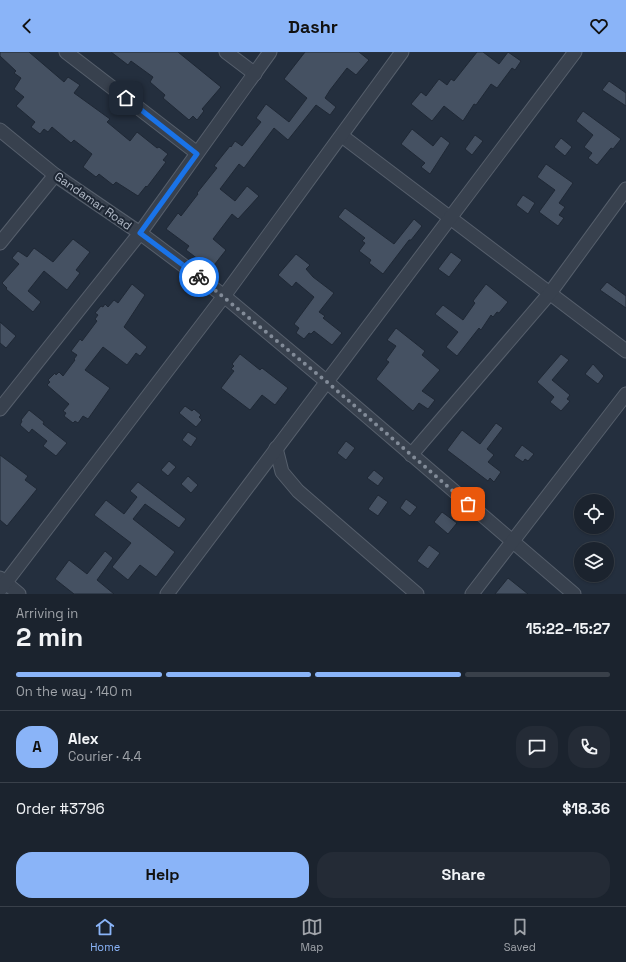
<!DOCTYPE html>
<meta charset="utf-8">
<style>
:root{--surface:#1b232e;--page:#242b36;--text:#f1f3f6;--muted:#a0a4aa;--line:#39404a;--accent:#8ab4f8}
body{margin:0;font-family:"Space Grotesk",sans-serif;background:var(--page);color:var(--text);height:100vh;display:flex;flex-direction:column;font-size:15px;white-space:nowrap}
*{box-sizing:border-box;margin:0}
p{font-size:13px;color:var(--muted)}
.icon{flex:none;width:22px;height:22px;fill:none;stroke:currentColor;stroke-width:2;stroke-linecap:round;stroke-linejoin:round}
.map{position:relative;height:542px;overflow:hidden}
.drawer{display:flex;flex-direction:column;background:var(--surface);flex:1}
.drawer>*{flex:none}
.fabs{position:absolute;left:574px;top:442px;display:grid;gap:8px}
.fabs a{display:grid;place-items:center;width:40px;height:40px;border-radius:50%;background:var(--surface);box-shadow:0 1px 3px #0004,0 0 0 1px var(--line);font-size:20px}
.pin{position:absolute;display:grid;place-items:center;width:34px;height:34px;color:#fff;margin:-17px;border-radius:8px;box-shadow:0 2px 6px #0006}
.courier{position:absolute;display:grid;place-items:center;width:40px;height:40px;margin:-20px;border:3px solid #1a73e8;border-radius:50%;background:#fff;color:#222;box-shadow:0 1px 5px #0007}
.head em{font-style:normal;font-weight:800}
.head div{display:flex;flex-direction:column-reverse}
.head{display:flex;align-items:center;justify-content:space-between;height:68px;padding:0 16px}
h1{font-size:26px;font-weight:800;line-height:30px}
.bar{display:grid;grid-template-columns:repeat(4,1fr);gap:6px 4px;align-content:center;height:48px;padding:0 16px}
.bar i{height:5px;border-radius:3px;background:var(--line)}
.bar .current{background:var(--accent)}
.bar p{grid-column:span 4}
.line{display:flex;align-items:center;gap:10px;padding:0 16px;border-top:1px solid var(--line)}
.line div{flex:1}
.round{display:grid;place-items:center;flex:none;width:42px;height:42px;border-radius:16px;background:var(--page)}
.cta{display:flex;gap:8px;margin-top:auto;padding:8px 16px}
.cta a{flex:1;height:46px;border-radius:16px;background:var(--accent);color:#111;font-size:16px;font-weight:800;line-height:46px;text-align:center}
.cta a+a{background:var(--page);color:var(--text)}
header{display:flex;justify-content:space-between;align-items:center;height:52px;padding:0 16px;background:var(--accent);color:#111;font-size:18px;font-weight:800}
.dock{display:flex;justify-content:space-around;align-items:center;height:56px;border-top:1px solid var(--line);background:var(--surface);font-size:11px;color:var(--muted)}
.dock a{display:grid;justify-items:center;gap:2px}
.dock .current{color:var(--accent)}
.map>svg:first-child{display:block}
.building{fill:#455162;stroke:#1f2835}
.lines{fill:none;stroke-linecap:round;stroke-linejoin:round}
.minor-casing{stroke:#565f6c;stroke-width:15}
.minor{stroke:#38414e;stroke-width:13}
.done{stroke:#828b98;stroke-width:4;stroke-dasharray:0 7.2}
.route{stroke:#1a73e8;stroke-width:5}
.labels{text-anchor:middle;dominant-baseline:central;stroke-width:4;stroke-linejoin:round;paint-order:stroke}
.street-label{font-size:12px;fill:#b4bcc9;stroke:#1d2633}
</style>
<header><svg class="icon" aria-label="back" viewBox="0 0 24 24"><path d="M15 5l-7 7 7 7"/></svg>Dashr<svg class="icon" aria-label="heart" viewBox="0 0 24 24"><path d="M12 20l-8-8c-3-5 5-10 8-4 3-6 11-1 8 4z"/></svg></header>
<div class="map">
<svg width="626" height="542" viewBox="0 0 626 542">
<rect width="100%" height="100%" fill="#242f3e"/>
<g class="building">
<polygon points="0,0 29,0 64,30 68,25 80,33 74,41 110,67 107,70 130,89 137,80 157,96 159,95 168,102 163,108 166,110 147,135 146,134 138,144 116,130 113,133 99,122 96,125 83,115 92,102 74,88 71,91 52,75 48,80 44,77 40,82 31,75 35,70 16,54 24,45 14,37 21,26 14,21 16,19 0,4"/>
<polygon points="111,0 178,0 221,35 202,57 204,59 197,68 193,64 189,68 163,46 165,43 150,30 153,25 131,9 128,13"/>
<polygon points="305,0 359,0 369,8 356,23 347,16 330,38 325,46 336,55 330,63 316,53 288,88 274,76 244,116 239,112 220,137 235,149 247,134 259,144 238,167 232,162 213,187 226,198 211,217 186,198 189,194 166,177 178,161 181,164 198,142 197,141 217,116 214,114 230,94 231,95 235,89 242,94 261,70 256,66 266,52 289,70 307,46 284,27"/>
<polygon points="477,0 483,0 499,12 508,0 521,9 515,18 512,16 497,36 491,32 476,53 474,52 463,69 444,54 432,69 411,52 421,40 426,44 439,27 447,33 451,27 454,29"/>
<polygon points="609,29 626,41 626,54 602,38"/>
<polygon points="583,59 621,87 613,97 611,96 597,113 588,106 592,101 584,95 593,83 576,69"/>
<polygon points="412,77 433,94 441,84 450,91 430,122 421,115 425,111 401,92"/>
<polygon points="475,83 483,89 472,103 465,97"/>
<polygon points="561,86 572,95 565,104 554,95"/>
<polygon points="546,112 573,131 559,151 565,155 559,163 564,166 558,174 539,160 555,138 537,125"/>
<polygon points="523,143 535,151 528,162 516,153"/>
<polygon points="345,156 394,192 414,167 422,174 411,188 409,188 383,222 369,211 371,208 359,199 365,191 362,189 365,186 338,165"/>
<polygon points="73,187 90,200 76,218 80,221 67,238 44,219 28,239 41,250 33,260 6,237 7,236 2,231 19,212 12,206 18,199 27,205 34,196 53,210"/>
<polygon points="451,200 462,208 449,225 438,217"/>
<polygon points="296,202 310,213 306,217 313,225 334,241 319,260 325,264 323,266 342,281 332,293 314,279 311,282 309,281 304,287 296,281 299,276 294,272 314,245 296,230 292,235 278,223"/>
<polygon points="607,230 626,244 626,256 600,238"/>
<polygon points="132,232 145,243 124,275 147,295 140,304 136,301 127,313 103,295 85,318 110,336 88,367 83,364 78,371 75,369 73,371 64,364 66,361 63,359 69,352 47,333 50,330 48,328 55,321 56,323 59,320 63,324 75,308 74,307 77,303 71,299 80,287 82,289 97,269 95,267 98,263 95,261 101,254 103,255 105,252 108,255 114,248 118,251"/>
<polygon points="486,232 508,250 499,261 497,260 493,265 491,263 481,278 479,276 457,304 446,295 458,280 435,262 443,253 463,268 475,251 473,249"/>
<polygon points="0,270 16,284 6,296 0,291"/>
<polygon points="396,276 425,299 422,303 440,318 422,339 435,348 428,357 419,351 413,359 376,327 389,310 386,308 396,294 387,288"/>
<polygon points="240,302 260,318 262,316 288,336 275,353 262,343 250,358 221,336 234,319 231,317 234,314 232,312"/>
<polygon points="561,302 569,308 552,328 570,343 567,347 570,349 561,359 550,350 554,345 537,330"/>
<polygon points="593,312 604,324 598,332 585,322"/>
<polygon points="185,354 192,359 194,357 201,363 199,365 202,368 196,375 179,361"/>
<polygon points="29,358 44,370 43,372 67,391 56,404 43,394 47,389 32,377 29,381 20,373 22,369 21,368"/>
<polygon points="496,371 503,376 487,397 494,403 488,410 501,420 494,430 490,426 488,429 447,398 462,378 480,392"/>
<polygon points="188,380 197,386 191,395 182,388"/>
<polygon points="346,389 355,396 346,408 337,401"/>
<polygon points="522,393 534,402 528,409 525,407 523,410 514,404"/>
<polygon points="0,403 28,424 25,428 37,437 7,474 0,468"/>
<polygon points="169,409 176,415 168,424 161,418"/>
<polygon points="374,418 384,426 378,434 367,426"/>
<polygon points="188,424 198,433 191,441 181,432"/>
<polygon points="138,430 186,467 179,476 145,452 133,467 175,500 156,525 140,513 128,528 112,515 131,491 94,463 106,448 124,462 137,445 130,439"/>
<polygon points="378,443 388,450 378,464 368,457"/>
<polygon points="406,447 417,455 410,464 400,456"/>
<polygon points="442,460 457,471 448,482 434,470"/>
<polygon points="429,493 440,501 428,517 417,509"/>
<polygon points="105,499 113,506 97,528 114,542 74,542 55,527 69,508 87,522"/>
<polygon points="508,526 528,542 495,542"/>
</g>
<g class="lines">
<defs>
<g id="minor">
<polyline points="66,0 197,101"/>
<polyline points="226,0 255,22"/>
<polyline points="0,78 55,123 140,181 224,244 327,330 574,542"/>
<polyline points="342,84 626,299"/>
<polyline points="0,191 55,123"/>
<polyline points="0,357 140,181 270,0"/>
<polyline points="276,396 282,420 298,439 417,542"/>
<polyline points="411,403 550,241 626,137"/>
<polyline points="0,526 19,542"/>
<polyline points="0,538 224,244 402,0"/>
<polyline points="167,542 575,0"/>
<polyline points="472,542 626,342"/>
</g>
</defs>
<use href="#minor" class="minor-casing"/>
<use href="#minor" class="minor"/>
</g>
<g class="lines">
<polyline class="done" points="199,225 327,330 468,452"/>
<polyline class="route" points="126,46 197,102 140,181 199,225"/>
</g>
<g class="labels">
<g class="street-label">
<text transform="translate(93 149) rotate(35)">Gandamar Road</text>
</g>
</g>
</svg>
<div class="fabs">
<a><svg class="icon" aria-label="locate" viewBox="0 0 24 24"><circle cx="12" cy="12" r="6"/><path d="M12 2v4M12 18v4M2 12h4M18 12h4"/></svg></a>
<a><svg class="icon" aria-label="layers" viewBox="0 0 24 24"><path d="M12 4l9 5-9 5-9-5zM3 14l9 5 9-5"/></svg></a>
</div>
<div class="pin" style="left:468px;top:452px;background:#ea580c"><svg class="icon" aria-label="bag" viewBox="0 0 24 24"><path d="M5 8h14l-1 12H6zM9 8a3 3 0 0 1 6 0"/></svg></div>
<div class="pin" style="left:126px;top:46px;background:#1f2937"><svg class="icon" aria-label="home" viewBox="0 0 24 24"><path d="M3 11l9-7 9 7M6 9v11h12V9"/></svg></div>
<div class="courier" style="left:199px;top:225px"><svg class="icon" aria-label="bike" viewBox="0 0 24 24"><circle cx="6" cy="16" r="4"/><circle cx="18" cy="16" r="4"/><path d="M6 16l4-8h5l3 8M10 8l3 8H6M13 5h3"/></svg></div>
</div>
<section class="drawer">
<div class="head"><div><h1>2 min</h1><p>Arriving in</p></div><em>15:22–15:27</em></div>
<div class="bar"><i class="current"></i><i class="current"></i><i class="current"></i><i></i><p>On the way · 140 m</p></div>
<div class="line" style="height:72px"><b class="round" style="background:var(--accent);color:#111">A</b><div><b>Alex</b><p>Courier · 4.4</p></div><a class="round"><svg class="icon" aria-label="chat" viewBox="0 0 24 24"><path d="M4 5h16v11H9l-5 4z"/></svg></a><a class="round"><svg class="icon" aria-label="phone" viewBox="0 0 24 24"><path d="M5 4h4l2 5-3 2q2 4 5 5l2-3 5 2v4C11 20 4 13 5 4z"/></svg></a></div>
<div class="line" style="height:52px"><div>Order #3796</div><b>$18.36</b></div>
<div class="cta"><a>Help</a><a>Share</a></div>
</section>
<nav class="dock">
<a class="current"><svg class="icon" aria-label="home" viewBox="0 0 24 24"><path d="M3 11l9-7 9 7M6 9v11h12V9"/></svg>Home</a>
<a><svg class="icon" aria-label="map" viewBox="0 0 24 24"><path d="M3 6l6-2 6 2 6-2v14l-6 2-6-2-6 2zM9 4v14M15 6v14"/></svg>Map</a>
<a><svg class="icon" aria-label="saved" viewBox="0 0 24 24"><path d="M7 4h10v16l-5-4-5 4z"/></svg>Saved</a>
</nav>
